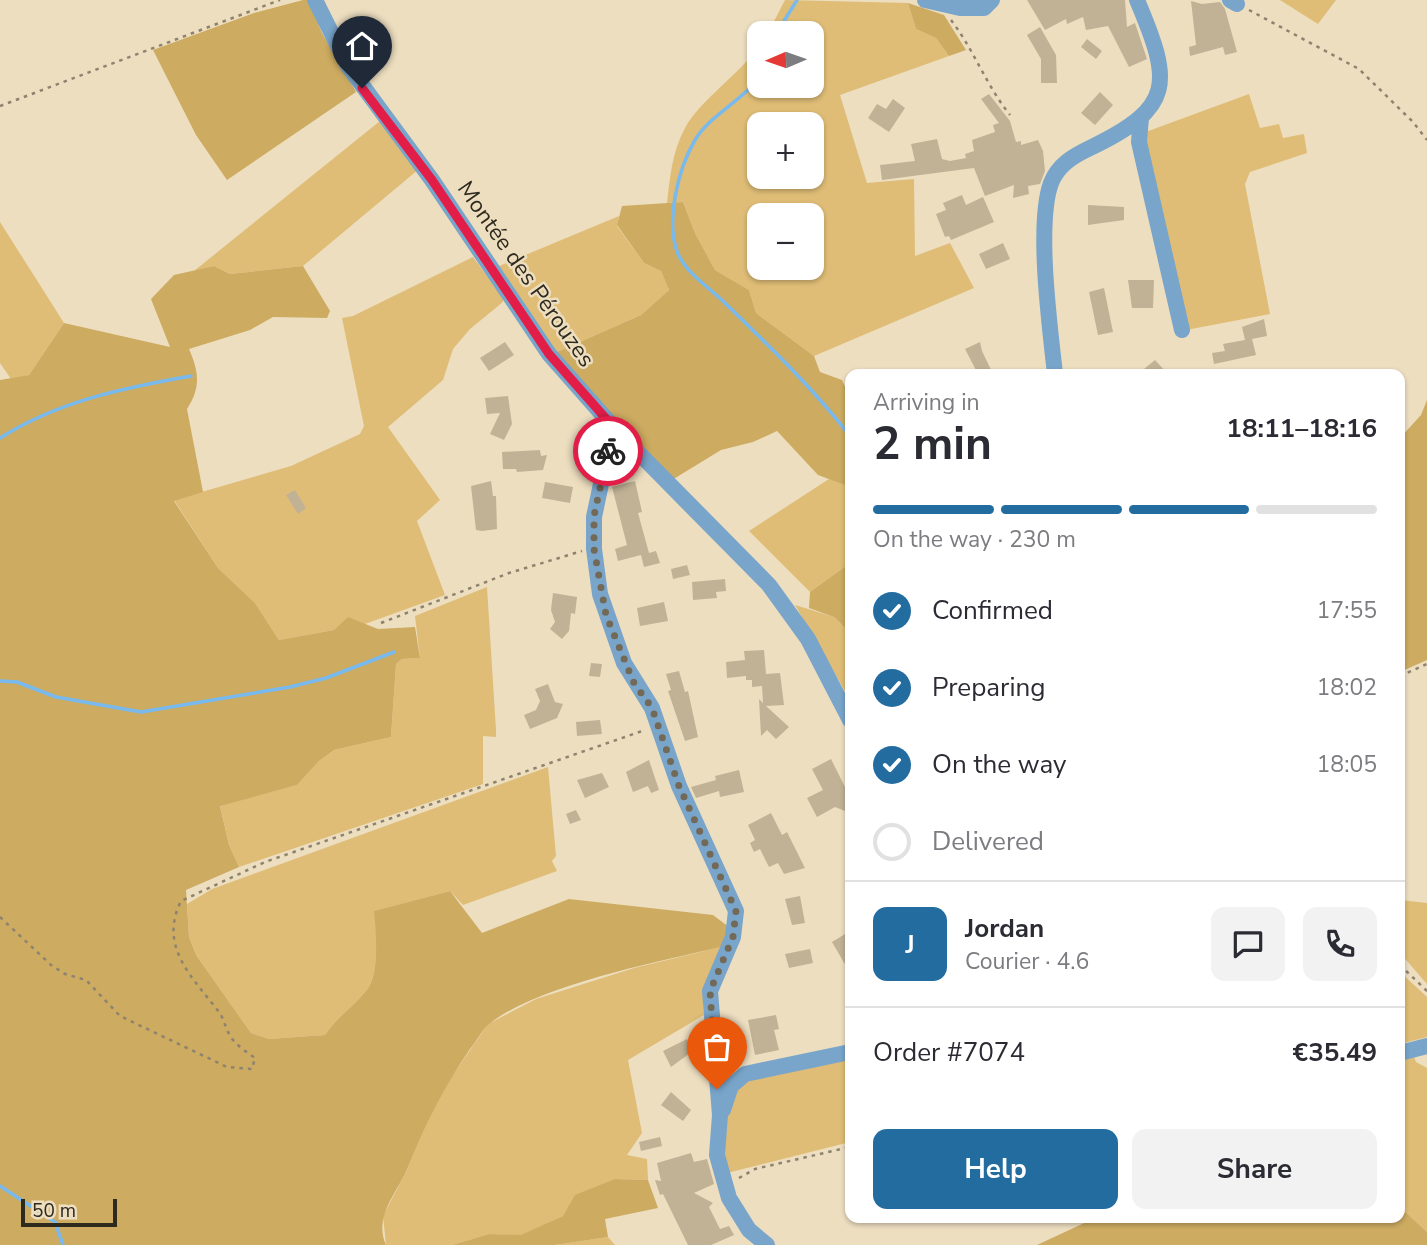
<!DOCTYPE html>
<meta charset="utf-8">
<style>
:root{--surface:#fff;--page:#f2f2f3;--text:#2b2b33;--muted:#7c7c81;--line:#e1e1e2;--accent:#236ca0}
body{margin:0;font-family:"Nunito Sans",sans-serif;background:var(--page);color:var(--text);height:100vh;display:flex;flex-direction:column;font-size:26px;white-space:nowrap}
*{box-sizing:border-box;margin:0}
p{font-size:23px;color:var(--muted)}
.icon{flex:none;width:38px;height:38px;fill:none;stroke:currentColor;stroke-width:2;stroke-linecap:round;stroke-linejoin:round}
.map{position:relative;flex:1;overflow:hidden}
.sheet{position:absolute;left:845px;top:369px;width:560px;height:854px;display:flex;flex-direction:column;background:var(--surface);border-radius:14px;box-shadow:0 2px 5px #0004}
.sheet>*{flex:none}
.needle{width:46px;rotate:268deg}
.controls{position:absolute;left:747px;top:21px;display:grid;gap:14px}
.controls a{display:grid;place-items:center;width:77px;height:77px;border-radius:14px;background:var(--surface);box-shadow:0 2px 5px #0004;font-size:35px}
.scale{position:absolute;left:21px;bottom:18px;width:96px;box-sizing:border-box;padding-left:7px;border:4px solid #2f2a1e;border-top:0;font-size:19px;line-height:24px;white-space:nowrap;color:#2f2a1e;-webkit-text-stroke:5px #eddec0;paint-order:stroke}
.pin{position:absolute;display:grid;place-items:center;width:60px;height:60px;color:#fff;margin:-72px -30px;border-radius:50% 50% 50% 0;rotate:-45deg;box-shadow:0 0 7px #0007}
.pin .icon{rotate:45deg}
.courier{position:absolute;display:grid;place-items:center;width:70px;height:70px;margin:-35px;border:5px solid #e11d48;border-radius:50%;background:#fff;color:#222;box-shadow:0 2px 9px #0007}
.summary em{font-style:normal;font-weight:700}
.summary div{display:flex;flex-direction:column-reverse}
.summary{display:flex;align-items:center;justify-content:space-between;height:119px;padding:0 28px}
h1{font-size:46px;font-weight:700;line-height:52px}
.bar{display:grid;grid-template-columns:repeat(4,1fr);gap:10px 7px;align-content:center;height:84px;padding:0 28px}
.bar i{height:9px;border-radius:5px;background:var(--line)}
.bar .on{background:var(--accent)}
.bar p{grid-column:span 4}
.line{display:flex;align-items:center;gap:18px;padding:0 28px;border-top:2px solid var(--line)}
.line div{flex:1}
.round{display:grid;place-items:center;flex:none;width:74px;height:74px;border-radius:14px;background:var(--page)}
ol{padding:0 28px;list-style:none}
li{display:flex;align-items:center;gap:21px;height:77px}
li p{margin-inline-start:auto}
li .icon{padding:7px;border-radius:50%;background:var(--accent);color:#fff;stroke-width:4}
li:last-child{color:var(--muted)}
li i{width:38px;height:38px;border:4px solid var(--line);border-radius:50%}
.primary-button{display:flex;gap:14px;margin-top:auto;padding:14px 28px}
.primary-button a{flex:1;height:80px;border-radius:14px;background:var(--accent);color:#fff;font-size:28px;font-weight:700;line-height:80px;text-align:center}
.primary-button a+a{background:var(--page);color:var(--text)}
.map>svg:first-child{display:block}
.green{fill:#dfbd76;fill-rule:evenodd}
.forest{fill:#cdab61}
.lines{fill:none;stroke-linecap:round;stroke-linejoin:round}
.stream{stroke:#78b9ee;stroke-width:3.5}
.building{fill:#c1b295}
.path{stroke:#8d836e;stroke-width:2.5;stroke-dasharray:3.5 5;stroke-linecap:butt}
.minor{stroke:#79a5ca;stroke-width:16}
.done{stroke:#726957;stroke-width:7;stroke-dasharray:0 12.6}
.route{stroke:#e11d48;stroke-width:9}
.labels{text-anchor:middle;dominant-baseline:central;stroke-width:5;stroke-linejoin:round;paint-order:stroke}
.street-label{font-size:23px;fill:#2f2a1e;stroke:#eddec0}
</style>
<div class="map">
<svg width="1427" height="1245" viewBox="0 0 1427 1245">
<rect width="100%" height="100%" fill="#eddec0"/>
<g class="green">
<path d="M785,0L908,3L916,29L936,38L949,56L840,95L867,183L914,179L915,256L950,243L974,288L814,356L756,313L749,290L715,270L695,233L683,202L667,203C670,177 672,152 685,128C701,99 739,75 759,46L760,86H812V33H768ZM760,124H812V177H760ZM760,215H812V268H760Z"/>
<polygon points="1280,0 1336,0 1318,24"/>
<polygon points="1249,94 1260,128 1279,124 1283,138 1304,134 1307,153 1250,172 1245,184 1270,314 1186,330 1143,133"/>
<polygon points="380,121 419,169 303,266 230,274 214,266 194,271"/>
<polygon points="619,216 617,226 644,263 661,271 669,290 641,315 557,352 499,266"/>
<polygon points="0,222 64,323 29,375 11,379 0,363"/>
<polygon points="473,257 503,298 503,302 470,329 453,349 443,380 388,427 440,500 417,521 445,595 365,624 348,618 334,630 279,640 255,603 218,568 174,500 291,466 360,434 364,426 342,318 353,316"/>
<polygon points="829,479 850,487 850,563 810,592 749,531"/>
<polygon points="487,587 496,730 496,737 483,736 483,784 239,867 229,845 220,805 297,785 319,761 334,750 391,737 396,664 402,659 420,658 415,616"/>
<polygon points="795,605 834,617 850,633 849,698"/>
<path d="M548,767L556,856L552,861L557,871L463,905L450,891L375,911C376,931 380,975 366,991C353,1007 337,1017 325,1035L269,1039L251,1033L196,955L189,937L187,904L212,889Z"/>
<polygon points="1400,900 1427,903 1427,984 1400,953"/>
<path d="M721,947C710,971 701,989 704,1015L628,1060L642,1133L627,1155L647,1159L648,1180L615,1179L563,1216L521,1236L489,1234L452,1245H386L383,1216L407,1170L421,1132L446,1085L488,1024L536,999L634,968Z"/>
<polygon points="1400,972 1427,997 1427,1037 1400,1044"/>
<path d="M850,1057V1142L727,1173C723,1145 723,1104 742,1082Z"/>
<polygon points="1414,1057 1416,1062 1427,1068 1427,1232 1400,1207 1400,1060"/>
<polygon points="608,1237 615,1245 555,1245"/>
</g>
<g class="forest">
<polygon points="303,0 308,0 322,33 356,92 227,180 196,135 153,50 254,13"/>
<polygon points="908,3 944,15 966,50 949,56 936,38 916,29"/>
<polygon points="683,202 695,233 715,270 749,290 756,313 814,356 820,372 842,380 850,398 850,487 818,475 777,431 753,442 721,450 672,480 596,401 557,352 641,315 669,290 661,271 644,263 617,225 622,206"/>
<path d="M214,266L230,274L303,266L330,311L327,318L273,317L250,330L189,349C199,372 201,387 187,409L203,492L174,501L218,568L255,603L279,640L334,630L348,617L378,629L415,627L420,658L402,659L396,664L391,737L334,750L319,761L297,785L220,806L229,845L239,867L186,890L189,937L196,955L251,1033L269,1039L325,1035C337,1017 353,1007 366,991C380,975 376,931 374,911L450,891L482,933L569,899L713,915L729,927L721,947C660,961 536,986 489,1024C482,1030 476,1042 470,1049C444,1087 425,1124 408,1167C398,1192 373,1216 386,1245H0V380L29,375L64,323L170,347L151,299L174,275Z"/>
<polygon points="1427,400 1427,660 1400,672 1400,438 1421,415"/>
<polygon points="850,563 850,633 834,617 809,608 810,592"/>
<polygon points="615,1179 648,1180 658,1208 605,1219 608,1237 555,1245 452,1245 489,1234 521,1235 563,1216 575,1195"/>
<polygon points="1400,1207 1427,1232 1427,1245 1037,1245 1095,1218 1400,1218"/>
</g>
<g class="lines">
<g class="stream">
<polyline points="781,33 784,21 797,0"/>
<path d="M760,77C742,101 711,114 695,140C678,169 665,222 678,254C688,275 710,288 726,304C769,346 814,389 850,436"/>
<path d="M0,438C59,401 123,388 191,376"/>
<polyline points="0,681 17,682 56,697 141,712 290,687 326,678 394,652"/>
<polyline points="0,1186 55,1222 63,1245"/>
</g>
</g>
<g class="building">
<polygon points="1027,0 1125,0 1127,27 1135,23 1147,59 1129,67 1108,26 1086,30 1083,17 1067,24 1066,19 1045,30"/>
<polygon points="1191,1 1202,4 1220,2 1225,9 1237,52 1225,55 1223,47 1190,56 1189,47 1196,45"/>
<polygon points="1040,27 1056,55 1057,83 1041,83 1041,59 1027,35"/>
<polygon points="1087,39 1102,51 1096,59 1081,47"/>
<polygon points="1100,92 1113,105 1095,125 1081,113"/>
<polygon points="989,94 1010,121 1016,142 1021,141 1021,145 1038,140 1043,151 1045,171 1040,184 1028,186 1029,194 1013,198 1014,185 985,196 974,168 882,180 880,165 915,161 911,144 937,139 942,159 950,161 966,158 965,154 974,151 972,140 995,132 993,125 999,123 981,99"/>
<polygon points="893,99 905,108 889,132 868,118 877,104 886,109"/>
<polygon points="962,195 966,205 983,197 994,222 951,240 949,236 945,237 936,214 946,210 943,203"/>
<polygon points="1088,205 1124,207 1124,220 1088,225"/>
<polygon points="1003,243 1010,259 986,269 979,254"/>
<polygon points="1128,280 1154,280 1153,308 1132,308"/>
<polygon points="1104,288 1113,332 1098,335 1089,292"/>
<polygon points="1264,319 1267,336 1252,339 1256,355 1214,364 1212,353 1225,351 1223,344 1245,340 1242,327"/>
<polygon points="505,342 514,355 489,371 480,358"/>
<polygon points="980,342 982,351 993,374 978,374 965,349"/>
<polygon points="1155,360 1168,374 1138,374"/>
<polygon points="508,396 512,424 504,440 490,434 500,413 487,414 485,398"/>
<polygon points="540,450 541,456 547,455 543,470 517,472 516,469 503,469 502,452"/>
<polygon points="491,481 493,496 496,496 497,529 482,531 476,530 471,486"/>
<polygon points="635,481 642,512 638,513 649,553 656,551 660,563 644,567 641,555 618,561 615,549 627,545 612,487"/>
<polygon points="545,482 573,487 570,503 542,498"/>
<polygon points="295,490 306,508 298,514 286,495"/>
<polygon points="687,565 690,575 673,579 671,569"/>
<polygon points="725,579 726,591 716,592 717,598 693,600 692,582"/>
<polygon points="553,593 577,597 575,614 571,613 569,631 562,639 550,629 555,622 551,610"/>
<polygon points="664,602 668,621 640,626 637,608"/>
<polygon points="764,650 766,674 780,673 784,705 766,706 789,727 776,739 767,730 761,736 759,699 763,703 762,686 752,687 752,680 746,680 746,676 727,678 726,662 745,660 744,651"/>
<polygon points="591,663 602,664 600,677 589,676"/>
<polygon points="679,671 685,692 688,691 698,737 685,741 668,691 671,690 666,674"/>
<polygon points="548,684 555,702 563,704 557,718 530,729 524,715 536,710 540,701 535,689"/>
<polygon points="600,720 602,734 577,736 576,722"/>
<polygon points="831,759 845,787 850,789 850,813 835,807 817,817 807,798 823,790 812,769"/>
<polygon points="649,760 659,790 651,793 648,786 633,792 626,772"/>
<polygon points="739,770 744,792 720,797 719,791 696,798 691,787 716,780 715,776"/>
<polygon points="602,773 609,787 585,798 577,780"/>
<polygon points="576,810 581,820 570,824 566,814"/>
<polygon points="771,813 782,835 787,832 805,868 784,874 778,863 769,867 760,849 754,852 750,843 755,840 748,825"/>
<polygon points="800,896 805,923 792,925 785,899"/>
<polygon points="850,931 850,973 832,942"/>
<polygon points="810,949 813,963 789,968 785,954"/>
<polygon points="776,1015 779,1029 774,1030 779,1050 755,1055 748,1020"/>
<polygon points="687,1039 693,1051 671,1067 663,1051"/>
<polygon points="671,1092 691,1110 683,1121 661,1105"/>
<polygon points="660,1137 662,1146 641,1151 639,1142"/>
<polygon points="691,1153 694,1162 707,1159 714,1184 694,1193 713,1203 709,1207 720,1229 729,1226 734,1235 711,1245 688,1245 663,1194 660,1195 655,1180 661,1181 657,1163"/>
</g>
<g class="lines">
<g class="path">
<polyline points="1249,10 1359,69 1413,122 1427,140"/>
<path d="M951,20C974,50 986,85 1010,115"/>
<polyline points="0,106 280,0"/>
<polyline points="381,623 509,573 582,551"/>
<polyline points="1400,676 1427,664"/>
<path d="M0,917L51,965L65,974L86,980L120,1016L227,1067L252,1069L255,1058C248,1053 239,1047 234,1041C226,1033 225,1020 219,1012C193,978 158,947 181,901L265,862L645,730"/>
<polyline points="1400,965 1427,991"/>
<polyline points="739,1178 755,1169 850,1147"/>
</g>
<g class="minor">
<polyline points="315,0 348,66 432,180 549,354 616,430 769,585 808,639 850,720"/>
<polyline points="925,0 960,8 984,8 992,0"/>
<polyline points="1230,0 1237,4"/>
<polyline points="1141,117 1139,142 1182,330"/>
<path d="M1055,374C1050,328 1036,224 1051,183C1058,165 1073,156 1090,148C1175,107 1172,83 1137,0"/>
<polyline points="616,430 609,446 594,517 594,549 600,594 624,663 652,708 679,786 736,911 733,937 710,991 720,1115 717,1155 729,1198 749,1230 767,1245"/>
<polyline points="1400,1053 1427,1046"/>
<polyline points="723,1110 731,1086 745,1074 850,1052"/>
</g>
</g>
<g class="lines">
<polyline class="done" points="608,451 594,516 594,549 606,615 634,683 652,708 679,786 736,911 733,937 710,991 717,1089"/>
<polyline class="route" points="362,88 432,180 549,354 616,430 608,451"/>
</g>
<g class="labels">
<g class="street-label">
<text transform="translate(526 274) rotate(55)">Montée des Pérouzes</text>
</g>
</g>
</svg>
<div class="controls">
<a><svg class="needle" viewBox="-14 -14 28 28"><path d="M0-13l5 13h-10z" fill="#e53935"/><path d="M0 13l5-13h-10z" fill="#7c7c81"/></svg></a>
<a>+</a>
<a>−</a>
</div>
<div class="scale">50 m</div>
<div class="pin" style="left:717px;top:1089px;background:#ea580c"><svg class="icon" aria-label="bag" viewBox="0 0 24 24"><path d="M5 8h14l-1 12H6zM9 8a3 3 0 0 1 6 0"/></svg></div>
<div class="pin" style="left:362px;top:88px;background:#1f2937"><svg class="icon" aria-label="home" viewBox="0 0 24 24"><path d="M3 11l9-7 9 7M6 9v11h12V9"/></svg></div>
<div class="courier" style="left:608px;top:451px"><svg class="icon" aria-label="bike" viewBox="0 0 24 24"><circle cx="6" cy="16" r="4"/><circle cx="18" cy="16" r="4"/><path d="M6 16l4-8h5l3 8M10 8l3 8H6M13 5h3"/></svg></div>
<section class="sheet">
<div class="summary"><div><h1>2 min</h1><p>Arriving in</p></div><em>18:11–18:16</em></div>
<div class="bar"><i class="on"></i><i class="on"></i><i class="on"></i><i></i><p>On the way · 230 m</p></div>
<ol>
<li><svg class="icon" aria-label="check" viewBox="0 0 24 24"><path d="M5 12l5 5 9-10"/></svg>Confirmed<p>17:55</p></li>
<li><svg class="icon" aria-label="check" viewBox="0 0 24 24"><path d="M5 12l5 5 9-10"/></svg>Preparing<p>18:02</p></li>
<li><svg class="icon" aria-label="check" viewBox="0 0 24 24"><path d="M5 12l5 5 9-10"/></svg>On the way<p>18:05</p></li>
<li><i></i>Delivered</li>
</ol>
<div class="line" style="height:126px"><b class="round" style="background:var(--accent);color:#fff">J</b><div><b>Jordan</b><p>Courier · 4.6</p></div><a class="round"><svg class="icon" aria-label="chat" viewBox="0 0 24 24"><path d="M4 5h16v11H9l-5 4z"/></svg></a><a class="round"><svg class="icon" aria-label="phone" viewBox="0 0 24 24"><path d="M5 4h4l2 5-3 2q2 4 5 5l2-3 5 2v4C11 20 4 13 5 4z"/></svg></a></div>
<div class="line" style="height:91px"><div>Order #7074</div><b>€35.49</b></div>
<div class="primary-button"><a>Help</a><a>Share</a></div>
</section>
</div>
